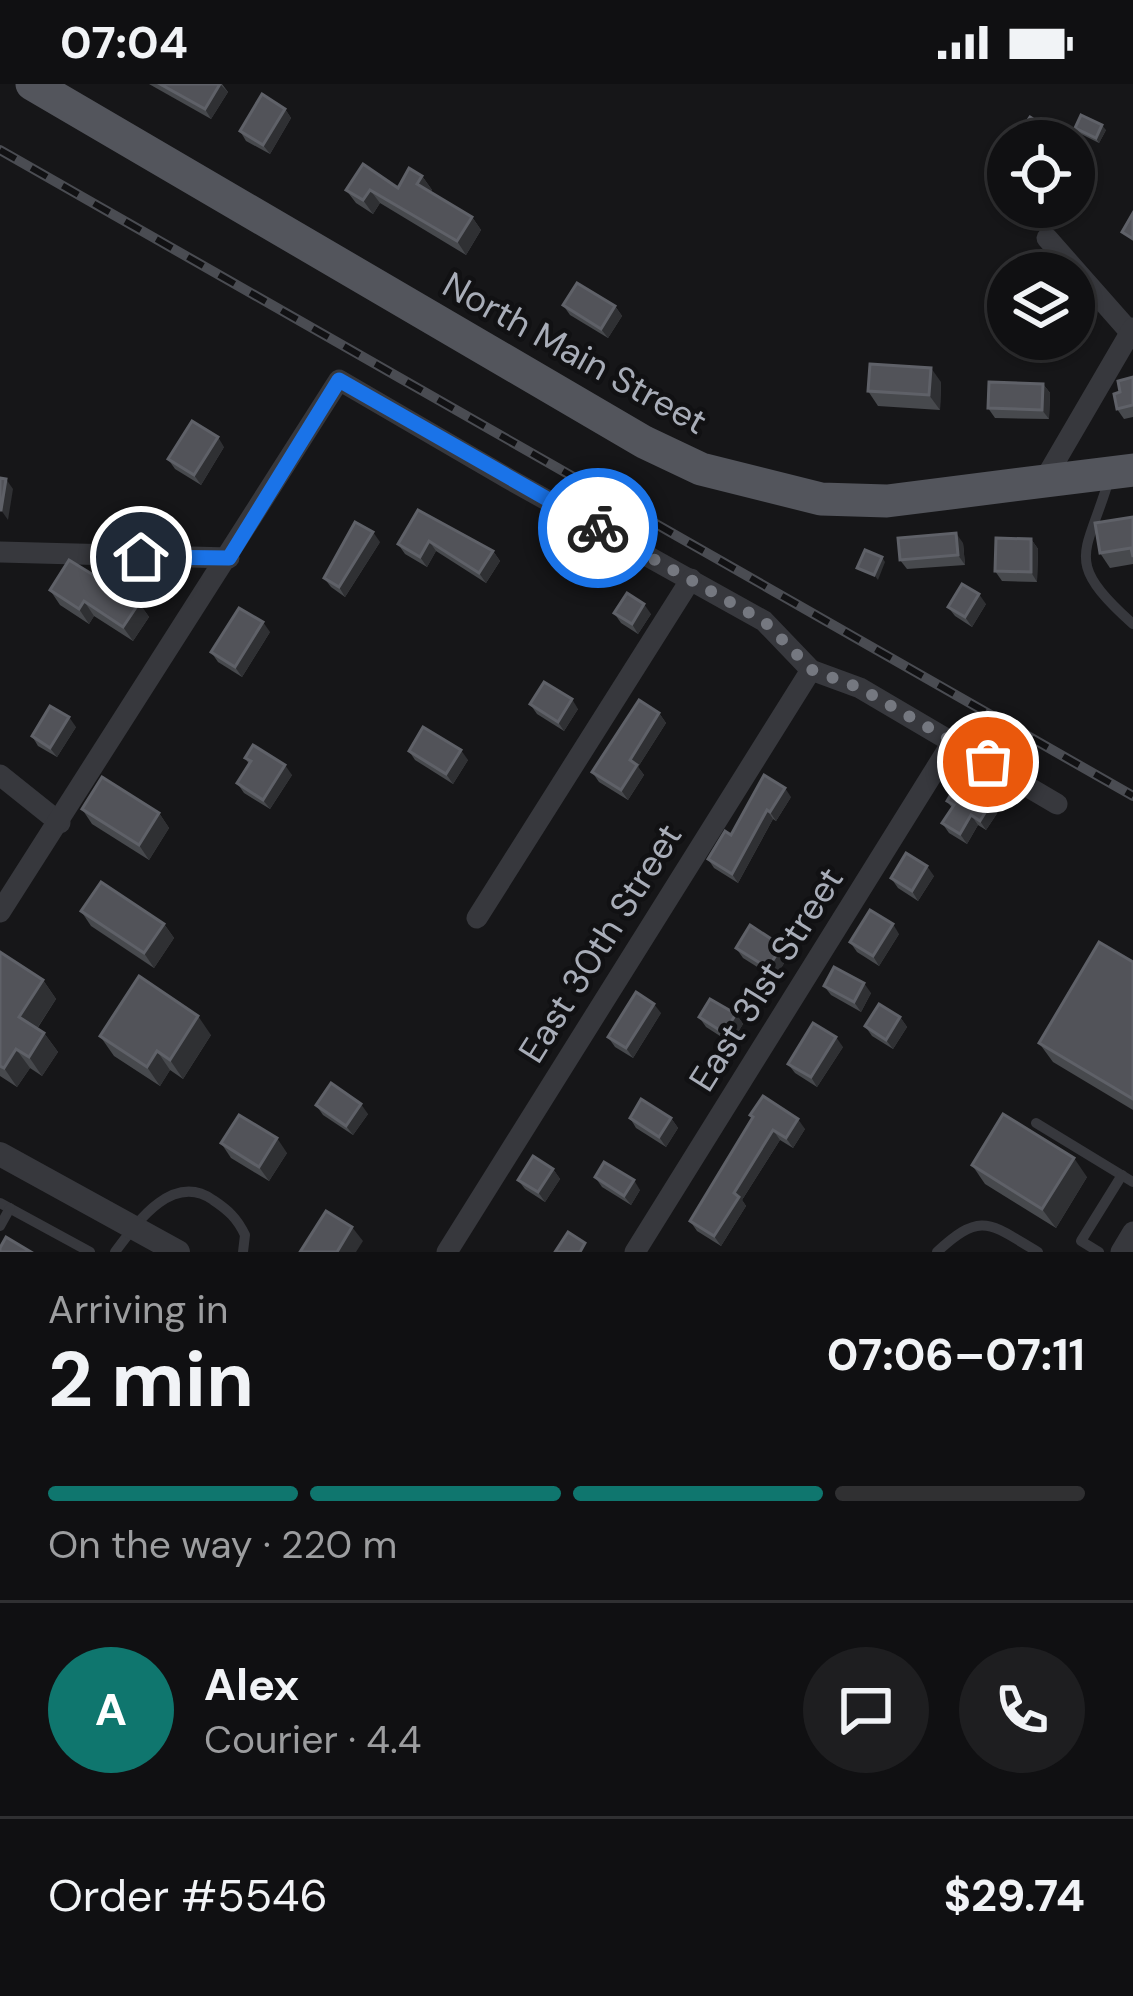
<!DOCTYPE html>
<meta charset="utf-8">
<style>
:root{--surface:#101012;--page:#1e1e20;--text:#f1f3f6;--muted:#9c9d9f;--line:#303032;--accent:#0f766e}
body{margin:0;font-family:"DM Sans",sans-serif;background:var(--page);color:var(--text);height:100vh;display:flex;flex-direction:column;font-size:45px;white-space:nowrap}
*{box-sizing:border-box;margin:0}
p{font-size:39px;color:var(--muted)}
.icon{flex:none;width:66px;height:66px;fill:none;stroke:currentColor;stroke-width:2;stroke-linecap:round;stroke-linejoin:round}
.map{position:relative;height:1168px;overflow:hidden}
.sheet{display:flex;flex-direction:column;background:var(--surface);flex:1}
.sheet>*{flex:none}
.controls{position:absolute;left:987px;top:36px;display:grid;gap:24px}
.controls a{display:grid;place-items:center;width:108px;height:108px;border-radius:50%;background:var(--surface);box-shadow:0 3px 9px #0004,0 0 0 3px var(--line);font-size:60px}
.pin{position:absolute;display:grid;place-items:center;width:102px;height:102px;color:#fff;margin:-51px;border:6px solid #fff;border-radius:50%;box-shadow:0 3px 12px #0007}
.courier{position:absolute;display:grid;place-items:center;width:120px;height:120px;margin:-60px;border:9px solid #1a73e8;border-radius:50%;background:#fff;color:#222;box-shadow:0 3px 15px #0007}
.summary em{font-style:normal;font-weight:700}
.summary div{display:flex;flex-direction:column-reverse}
.summary{display:flex;align-items:center;justify-content:space-between;height:204px;padding:0 48px}
h1{font-size:78px;font-weight:700;line-height:90px}
.bar{display:grid;grid-template-columns:repeat(4,1fr);gap:18px 12px;align-content:center;height:144px;padding:0 48px}
.bar i{height:15px;border-radius:9px;background:var(--line)}
.bar .current{background:var(--accent)}
.bar p{grid-column:span 4}
.line{display:flex;align-items:center;gap:30px;padding:0 48px;border-top:3px solid var(--line)}
.line div{flex:1}
.round{display:grid;place-items:center;flex:none;width:126px;height:126px;border-radius:63px;background:var(--page)}
.status{display:flex;justify-content:space-between;align-items:center;height:84px;padding:0 60px;background:var(--surface);direction:ltr}
.status svg{height:33px;fill:currentColor}
.map>svg:first-child{display:block}
.lines{fill:none;stroke-linecap:round;stroke-linejoin:round}
.service{stroke:#37383d;stroke-width:10}
.minor{stroke:#37383d;stroke-width:21}
.tertiary{stroke:#37383d;stroke-width:24}
.primary{stroke:#53555c;stroke-width:33}
.rail-casing{stroke:#4a4c52;stroke-width:10}
.rail{stroke:#111113;stroke-width:6;stroke-dasharray:18;stroke-linecap:butt}
.wall{fill:#47494d}
.shaded-wall{fill:#2f3033}
.building{fill:#525359;stroke:#5f6168;stroke-width:3}
.done{stroke:#757880;stroke-width:12;stroke-dasharray:0 21.6}
.route{stroke:#1a73e8;stroke-width:15}
.labels{text-anchor:middle;dominant-baseline:central;stroke-width:9;stroke-linejoin:round;paint-order:stroke}
.street-label{font-size:36px;fill:#a8adb8;stroke:#111113}
</style>
<div class="status"><b>07:04</b><svg viewBox="0 0 49 12"><path d="M0 12V9h3v3zM5 12V6h3v6zM10 12V3h3v9zM15 12V0h3v12zM26 1h20v11H26zM47 4h2v5h-2z"/></svg></div>
<div class="map">
<svg width="1133" height="1168" viewBox="0 0 1133 1168">
<rect width="100%" height="100%" fill="#161618"/>
<g class="lines">
<g class="service">
<path d="M1110,392C1087,472 1061,475 1133,540"/>
<polyline points="1036,1039 1133,1098"/>
<polyline points="0,1119 90,1168"/>
<polyline points="0,1142 10,1124"/>
<path d="M115,1168C138,1137 173,1088 213,1116C228,1126 237,1134 245,1151L243,1168"/>
<path d="M937,1168C982,1126 990,1140 1038,1168"/>
<polyline points="1099,1168 1081,1157 1122,1091"/>
</g>
<g class="minor">
<polyline points="1047,154 1130,248"/>
<polyline points="1042,400 1133,244"/>
<polyline points="0,468 229,474"/>
<polyline points="0,691 60,739"/>
<polyline points="0,828 339,296 509,395 764,537 811,586 860,604 1057,720"/>
<polyline points="477,834 691,495"/>
<polyline points="447,1168 811,586"/>
<polyline points="635,1168 953,657"/>
<polyline points="1121,1168 1133,1148"/>
</g>
<polyline class="tertiary" points="0,1070 178,1168"/>
<polyline class="primary" points="32,0 644,358 701,385 821,415 887,417 1133,386"/>
<defs>
<polyline id="rail" points="0,66 1133,712"/>
</defs>
<use href="#rail" class="rail-casing"/>
<use href="#rail" class="rail"/>
</g>
<g class="wall">
<polygon points="149,0 222,0 228,8 211,35"/>
<polygon points="285,25 291,34 270,70 246,57 240,47"/>
<polygon points="1075,44 1106,46 1099,59 1079,49"/>
<polygon points="422,92 432,106 430,108 472,133 481,146 466,171 380,119 373,130 356,119 346,106 398,104"/>
<polygon points="563,221 615,222 622,232 608,254 570,231"/>
<polygon points="1133,293 1133,333 1124,335 1117,325 1120,308"/>
<polygon points="941,298 940,326 878,322 868,307"/>
<polygon points="1043,300 1050,309 1049,335 995,334 988,324"/>
<polygon points="224,363 201,401 175,385 168,375"/>
<polygon points="418,426 493,467 500,477 486,499 436,467 427,483 405,470 398,460"/>
<polygon points="1133,433 1133,480 1110,484 1100,469"/>
<polygon points="1031,455 1038,465 1037,498 1002,497 995,487"/>
<polygon points="380,458 345,513 331,503 324,494"/>
<polygon points="963,459 965,481 907,485 900,476"/>
<polygon points="50,506 139,519 149,533 133,557 94,532 89,540 60,521"/>
<polygon points="986,520 972,543 955,532 948,523"/>
<polygon points="614,529 651,530 638,550 621,539"/>
<polygon points="270,548 242,593 218,578 211,568"/>
<polygon points="530,620 578,625 564,647 537,630"/>
<polygon points="659,629 666,639 638,683 644,691 628,716 599,698 592,688"/>
<polygon points="76,643 57,673 38,662 32,652"/>
<polygon points="409,667 468,676 453,700 415,676"/>
<polygon points="245,674 292,691 270,725 244,709 237,699 249,680"/>
<polygon points="791,713 776,737 773,735 738,799 714,784 708,775 731,751"/>
<polygon points="993,716 1000,725 986,746 978,741 967,760 949,749 942,739 952,724 947,717"/>
<polygon points="82,725 159,729 169,744 149,776 92,740"/>
<polygon points="934,792 918,817 898,804 891,794"/>
<polygon points="81,827 164,840 174,854 154,884 91,842"/>
<polygon points="899,850 879,882 857,868 850,858"/>
<polygon points="782,862 789,871 775,894 743,874 736,864"/>
<polygon points="0,868 43,896 56,915 37,945 44,949 58,968 42,992 30,984 17,1003 0,992"/>
<polygon points="1133,878 1133,1026 1053,978 1039,959"/>
<polygon points="824,902 871,909 861,928 831,911"/>
<polygon points="661,929 633,974 615,963 608,953"/>
<polygon points="736,930 743,940 731,959 706,943 699,933"/>
<polygon points="900,933 907,943 893,965 872,952 865,942"/>
<polygon points="211,951 183,995 170,986 160,1002 114,972 100,952"/>
<polygon points="843,963 817,1003 795,989 788,980"/>
<polygon points="316,1021 368,1030 353,1051 323,1031"/>
<polygon points="750,1031 805,1045 793,1064 780,1056 742,1116 746,1122 721,1162 697,1147 690,1137 752,1034"/>
<polygon points="630,1034 671,1034 678,1044 666,1063 636,1044"/>
<polygon points="221,1059 287,1069 269,1097 231,1074"/>
<polygon points="972,1081 1087,1093 1056,1144 985,1100"/>
<polygon points="553,1085 560,1095 545,1118 525,1105 518,1096"/>
<polygon points="595,1093 640,1106 631,1121 602,1103"/>
</g>
<g class="shaded-wall">
<polygon points="220,0 228,8 211,35 205,25"/>
<polygon points="285,25 291,34 270,70 263,61"/>
<polygon points="1102,41 1106,46 1099,59 1096,54"/>
<polygon points="1044,42 1051,52 1047,57 1034,57"/>
<polygon points="422,92 432,106 427,114 417,100"/>
<polygon points="370,106 380,119 373,130 363,116"/>
<polygon points="472,133 481,146 466,171 457,157"/>
<polygon points="615,222 622,232 608,254 601,245"/>
<polygon points="931,284 941,298 940,326 929,311"/>
<polygon points="1043,300 1050,309 1049,335 1042,326"/>
<polygon points="218,353 224,363 201,401 194,391"/>
<polygon points="6,395 13,405 8,436 1,426"/>
<polygon points="373,448 380,458 345,513 339,503"/>
<polygon points="956,449 963,459 965,481 958,471"/>
<polygon points="1031,455 1038,465 1037,498 1031,488"/>
<polygon points="429,457 436,467 427,483 420,473"/>
<polygon points="493,467 500,477 486,499 479,489"/>
<polygon points="882,473 885,478 878,496 874,491"/>
<polygon points="979,510 986,520 972,543 965,533"/>
<polygon points="84,517 94,532 89,540 79,525"/>
<polygon points="139,519 149,533 133,557 123,543"/>
<polygon points="644,520 651,530 638,550 632,540"/>
<polygon points="263,538 270,548 242,593 235,583"/>
<polygon points="572,615 578,625 564,647 558,638"/>
<polygon points="659,629 666,639 638,683 644,691 628,716 621,706 630,676"/>
<polygon points="69,633 76,643 57,673 50,664"/>
<polygon points="461,666 468,676 453,700 446,690"/>
<polygon points="285,681 292,691 270,725 263,716"/>
<polygon points="785,704 791,713 776,737 770,728"/>
<polygon points="993,716 1000,725 986,746 980,737"/>
<polygon points="767,726 773,735 738,799 732,790"/>
<polygon points="159,729 169,744 149,776 139,761"/>
<polygon points="971,731 978,741 967,760 960,750"/>
<polygon points="927,782 934,792 918,817 912,807"/>
<polygon points="164,840 174,854 154,884 144,869"/>
<polygon points="893,840 899,850 879,882 873,872"/>
<polygon points="782,862 789,871 775,894 768,884"/>
<polygon points="43,896 56,915 32,952 19,933"/>
<polygon points="864,899 871,909 861,928 854,918"/>
<polygon points="654,920 661,929 633,974 626,964"/>
<polygon points="736,930 743,940 731,959 724,949"/>
<polygon points="198,932 211,951 183,995 170,976"/>
<polygon points="900,933 907,943 893,965 886,956"/>
<polygon points="44,949 58,968 42,992 29,973"/>
<polygon points="836,953 843,963 817,1003 811,993"/>
<polygon points="16,965 30,984 17,1003 4,984"/>
<polygon points="157,967 170,986 160,1002 147,983"/>
<polygon points="361,1020 368,1030 353,1051 346,1042"/>
<polygon points="671,1034 678,1044 666,1063 659,1053"/>
<polygon points="798,1035 805,1045 793,1064 786,1054"/>
<polygon points="773,1046 780,1056 742,1116 746,1122 721,1162 714,1152 734,1109"/>
<polygon points="277,1054 287,1069 269,1097 259,1083"/>
<polygon points="1074,1074 1087,1093 1056,1144 1042,1125"/>
<polygon points="553,1085 560,1095 545,1118 538,1108"/>
<polygon points="634,1096 640,1106 631,1121 624,1112"/>
<polygon points="352,1143 363,1157 356,1168 337,1168"/>
</g>
<g class="building">
<polygon points="160,0 220,0 205,25"/>
<polygon points="262,10 285,25 263,61 240,47"/>
<polygon points="1081,31 1102,41 1096,54 1075,44"/>
<polygon points="1030,33 1044,42 1034,57 1018,57 1015,55"/>
<polygon points="363,80 398,104 409,84 422,92 417,100 472,133 457,157 370,106 363,116 346,106"/>
<polygon points="1133,129 1133,155 1122,148"/>
<polygon points="577,199 615,222 601,245 563,221"/>
<polygon points="870,280 931,284 929,311 868,307"/>
<polygon points="1133,293 1133,321 1117,325 1114,310 1120,308 1118,297"/>
<polygon points="989,298 1043,300 1042,326 988,324"/>
<polygon points="192,337 218,353 194,391 168,375"/>
<polygon points="0,394 6,395 1,426 0,426"/>
<polygon points="418,426 493,467 479,489 429,457 420,473 398,460"/>
<polygon points="1133,433 1133,473 1131,464 1100,469 1095,439"/>
<polygon points="355,438 373,448 339,503 324,494"/>
<polygon points="956,449 958,471 900,476 898,454"/>
<polygon points="996,454 1031,455 1031,488 995,487"/>
<polygon points="865,466 882,473 874,491 857,484"/>
<polygon points="69,476 139,519 123,543 84,517 79,525 50,506"/>
<polygon points="962,500 979,510 965,533 948,523"/>
<polygon points="627,509 644,520 632,540 614,529"/>
<polygon points="239,524 263,538 235,583 211,568"/>
<polygon points="544,598 572,615 558,638 530,620"/>
<polygon points="639,616 659,629 630,676 637,681 621,706 592,688"/>
<polygon points="50,622 69,633 50,664 32,652"/>
<polygon points="423,643 461,666 446,690 409,667"/>
<polygon points="253,661 285,681 263,716 237,699 251,677 245,674"/>
<polygon points="764,691 785,704 770,728 767,726 732,790 708,775 725,747 731,751"/>
<polygon points="102,693 159,729 139,761 82,725"/>
<polygon points="960,695 993,716 980,737 971,731 960,750 942,739 954,721 947,717"/>
<polygon points="906,769 927,782 912,807 891,794"/>
<polygon points="101,798 164,840 144,869 81,827"/>
<polygon points="870,826 893,840 873,872 850,858"/>
<polygon points="750,841 782,862 768,884 736,864"/>
<polygon points="1099,858 1133,878 1133,1015 1039,959"/>
<polygon points="0,868 43,896 19,933 44,949 29,973 16,965 4,984 0,982"/>
<polygon points="834,883 864,899 854,918 824,902"/>
<polygon points="139,892 198,932 170,976 157,967 147,983 100,952"/>
<polygon points="636,908 654,920 626,964 608,953"/>
<polygon points="710,915 736,930 724,949 699,933"/>
<polygon points="879,920 900,933 886,956 865,942"/>
<polygon points="813,939 836,953 811,993 788,980"/>
<polygon points="331,999 361,1020 346,1042 316,1021"/>
<polygon points="763,1012 798,1035 786,1054 773,1046 734,1109 739,1113 714,1152 690,1137 753,1033 750,1031"/>
<polygon points="641,1015 671,1034 659,1053 630,1034"/>
<polygon points="1003,1030 1074,1074 1042,1125 972,1081"/>
<polygon points="239,1031 277,1054 259,1083 221,1059"/>
<polygon points="533,1072 553,1085 538,1108 518,1096"/>
<polygon points="604,1078 634,1096 624,1112 595,1093"/>
<polygon points="326,1127 352,1143 337,1168 300,1168"/>
<polygon points="568,1148 585,1159 580,1168 555,1168"/>
<polygon points="6,1153 31,1168 0,1168 0,1164"/>
</g>
<g class="lines">
<polyline class="done" points="598,444 764,537 812,586 860,604 988,678"/>
<polyline class="route" points="141,473 229,474 339,296 598,444"/>
</g>
<g class="labels">
<g class="street-label">
<text transform="translate(575 269) rotate(29)">North Main Street</text>
<text transform="translate(600 859) rotate(-58)">East 30th Street</text>
<text transform="translate(766 895) rotate(-58)">East 31st Street</text>
</g>
</g>
</svg>
<div class="controls">
<a><svg class="icon" aria-label="locate" viewBox="0 0 24 24"><circle cx="12" cy="12" r="6"/><path d="M12 2v4M12 18v4M2 12h4M18 12h4"/></svg></a>
<a><svg class="icon" aria-label="layers" viewBox="0 0 24 24"><path d="M12 4l9 5-9 5-9-5zM3 14l9 5 9-5"/></svg></a>
</div>
<div class="pin" style="left:988px;top:678px;background:#ea580c"><svg class="icon" aria-label="bag" viewBox="0 0 24 24"><path d="M5 8h14l-1 12H6zM9 8a3 3 0 0 1 6 0"/></svg></div>
<div class="pin" style="left:141px;top:473px;background:#1f2937"><svg class="icon" aria-label="home" viewBox="0 0 24 24"><path d="M3 11l9-7 9 7M6 9v11h12V9"/></svg></div>
<div class="courier" style="left:598px;top:444px"><svg class="icon" aria-label="bike" viewBox="0 0 24 24"><circle cx="6" cy="16" r="4"/><circle cx="18" cy="16" r="4"/><path d="M6 16l4-8h5l3 8M10 8l3 8H6M13 5h3"/></svg></div>
</div>
<section class="sheet">
<div class="summary"><div><h1>2 min</h1><p>Arriving in</p></div><em>07:06–07:11</em></div>
<div class="bar"><i class="current"></i><i class="current"></i><i class="current"></i><i></i><p>On the way · 220 m</p></div>
<div class="line" style="height:216px"><b class="round" style="background:var(--accent);color:#fff">A</b><div><b>Alex</b><p>Courier · 4.4</p></div><a class="round"><svg class="icon" aria-label="chat" viewBox="0 0 24 24"><path d="M4 5h16v11H9l-5 4z"/></svg></a><a class="round"><svg class="icon" aria-label="phone" viewBox="0 0 24 24"><path d="M5 4h4l2 5-3 2q2 4 5 5l2-3 5 2v4C11 20 4 13 5 4z"/></svg></a></div>
<div class="line" style="height:156px"><div>Order #5546</div><b>$29.74</b></div>
</section>
